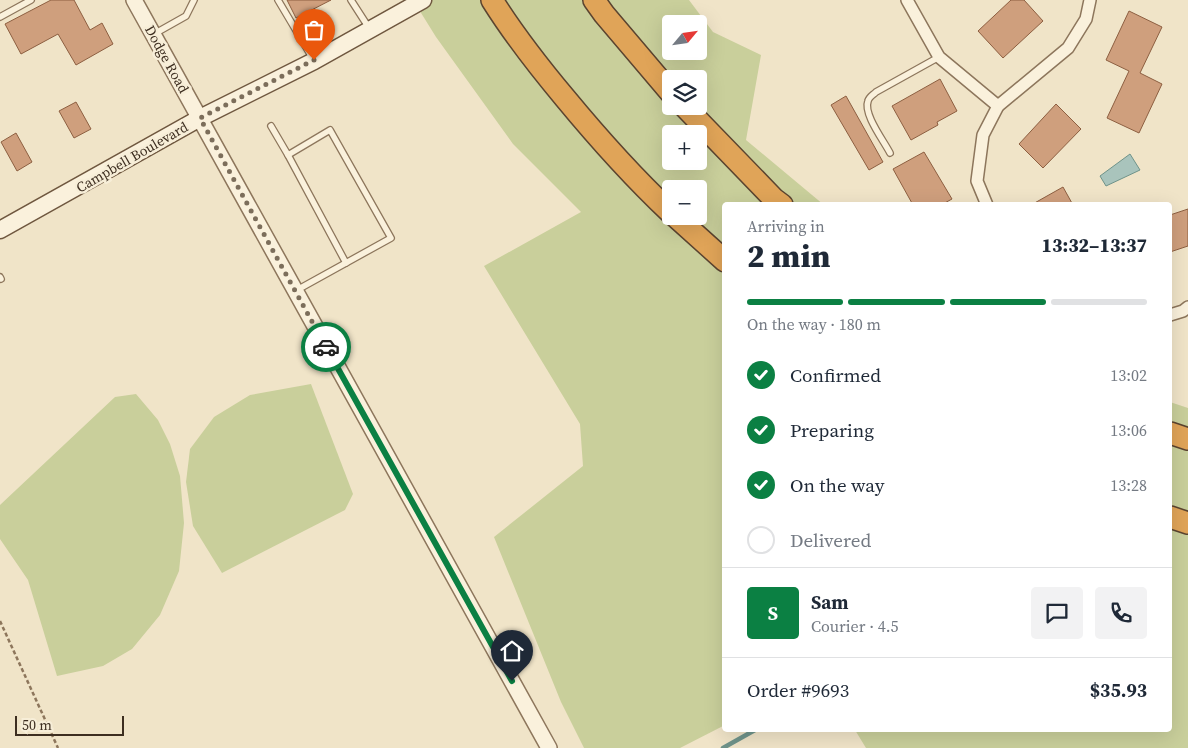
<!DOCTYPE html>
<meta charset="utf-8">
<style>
:root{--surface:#fff;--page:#f2f2f3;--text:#1f2937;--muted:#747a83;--line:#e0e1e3;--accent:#0b8043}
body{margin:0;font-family:"Source Serif 4",serif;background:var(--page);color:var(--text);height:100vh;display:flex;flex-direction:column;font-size:19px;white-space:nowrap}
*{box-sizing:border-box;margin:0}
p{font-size:16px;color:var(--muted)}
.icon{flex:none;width:28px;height:28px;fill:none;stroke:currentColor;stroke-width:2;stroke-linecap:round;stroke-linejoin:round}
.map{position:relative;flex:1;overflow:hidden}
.drawer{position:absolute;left:722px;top:202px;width:450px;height:530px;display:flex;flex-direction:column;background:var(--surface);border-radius:5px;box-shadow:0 5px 20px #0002}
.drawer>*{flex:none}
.needle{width:32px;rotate:61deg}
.fabs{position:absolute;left:662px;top:15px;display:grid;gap:10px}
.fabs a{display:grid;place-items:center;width:45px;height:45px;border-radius:5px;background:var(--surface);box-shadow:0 5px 20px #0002;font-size:25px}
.scale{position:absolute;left:15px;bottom:12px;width:109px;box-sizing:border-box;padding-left:5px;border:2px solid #3d2e20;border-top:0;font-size:14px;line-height:18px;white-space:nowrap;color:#3d2e20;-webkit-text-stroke:4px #f7eed8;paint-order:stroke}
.pin{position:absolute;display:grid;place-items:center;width:42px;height:42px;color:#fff;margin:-51px -21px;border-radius:50% 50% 50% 0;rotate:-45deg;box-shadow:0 0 5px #0007}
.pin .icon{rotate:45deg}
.courier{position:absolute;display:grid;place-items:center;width:50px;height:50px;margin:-25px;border:4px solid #0b8043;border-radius:50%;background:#fff;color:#222;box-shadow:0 1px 6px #0007}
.headline em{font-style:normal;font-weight:800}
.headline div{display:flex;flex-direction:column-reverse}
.headline{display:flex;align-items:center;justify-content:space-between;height:85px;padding:0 25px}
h1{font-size:32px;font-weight:800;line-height:38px}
.bar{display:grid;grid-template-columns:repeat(4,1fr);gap:8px 5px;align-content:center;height:60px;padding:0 25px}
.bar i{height:6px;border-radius:4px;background:var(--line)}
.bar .selected{background:var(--accent)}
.bar p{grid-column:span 4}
.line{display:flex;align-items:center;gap:12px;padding:0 25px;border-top:1px solid var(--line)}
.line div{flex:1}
.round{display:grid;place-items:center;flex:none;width:52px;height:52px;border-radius:5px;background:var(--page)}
ol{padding:0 25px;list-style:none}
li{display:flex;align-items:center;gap:15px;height:55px}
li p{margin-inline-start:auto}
li .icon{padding:5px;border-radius:50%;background:var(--accent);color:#fff;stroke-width:4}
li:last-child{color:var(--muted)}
li i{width:28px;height:28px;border:2px solid var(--line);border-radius:50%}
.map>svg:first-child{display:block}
.green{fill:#c9cf9b;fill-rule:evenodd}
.water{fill:#a9c4bc;stroke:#6f938a}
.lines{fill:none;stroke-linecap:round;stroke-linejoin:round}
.stream{stroke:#6f938a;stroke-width:4.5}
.building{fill:#cf9f7d;stroke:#8d5f41}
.service-casing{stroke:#8d765c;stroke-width:8}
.minor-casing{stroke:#8d765c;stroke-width:14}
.tertiary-casing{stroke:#8d765c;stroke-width:18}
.secondary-casing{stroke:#6f573f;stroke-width:19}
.motorway-casing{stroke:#5b4430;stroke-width:24}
.path{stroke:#8d765c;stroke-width:2.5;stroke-dasharray:4 2.5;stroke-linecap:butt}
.service{stroke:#faf1dc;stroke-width:5.5}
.minor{stroke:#faf1dc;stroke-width:11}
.tertiary{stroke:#faf1dc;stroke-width:15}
.secondary{stroke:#faf1dc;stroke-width:16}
.motorway{stroke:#e0a458;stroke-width:21}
.done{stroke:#7c6e5b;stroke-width:5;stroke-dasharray:0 9}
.route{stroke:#0b8043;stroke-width:6}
.labels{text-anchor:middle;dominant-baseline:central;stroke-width:5;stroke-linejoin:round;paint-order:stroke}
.street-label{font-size:14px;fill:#3d2e20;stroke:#f7eed8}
</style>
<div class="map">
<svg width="1188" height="748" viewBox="0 0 1188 748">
<rect width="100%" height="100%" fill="#f0e4c8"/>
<g class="green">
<path d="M413,0H689L713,32L761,55L746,140L824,205H725V725L680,748H584L561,702L494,537L583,466L580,424L484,266L581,212L513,144L436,37ZM671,24H699V51H671ZM671,79H699V106H671ZM671,134H699V161H671ZM671,189H699V216H671Z"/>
<polygon points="311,384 353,494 345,510 222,573 193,526 186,482 190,449 214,417 250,395"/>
<polygon points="136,394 158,420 170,444 180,476 184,523 179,571 160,615 132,649 103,666 57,676 28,580 0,539 0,505 115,397"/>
<polygon points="1170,402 1188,408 1188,748 866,748 855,730 1170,730"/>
</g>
<polygon class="water" points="1130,154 1140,170 1106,186 1100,176"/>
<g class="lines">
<polyline class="stream" points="723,748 755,730"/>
</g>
<g class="building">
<polygon points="51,0 74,0 90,30 102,23 113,44 76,65 58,34 21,54 5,24"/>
<polygon points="287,0 331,0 296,18"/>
<polygon points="1011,0 1024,0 1043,21 1003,58 978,31"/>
<polygon points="1129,11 1162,27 1140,73 1162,84 1139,133 1107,118 1129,71 1106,60"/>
<polygon points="940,79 957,111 937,122 938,125 911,140 892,106"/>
<polygon points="846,96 883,162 869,170 831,105"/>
<polygon points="76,102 91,129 74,138 59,111"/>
<polygon points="1056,104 1081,129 1043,168 1019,144"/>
<polygon points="16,133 32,162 17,171 1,142"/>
<polygon points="924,152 952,199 941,205 913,205 893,169"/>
<polygon points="1063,187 1073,205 1031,205"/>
<polygon points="1188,209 1188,246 1170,252 1170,215"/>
</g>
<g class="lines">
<defs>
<g id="service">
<polyline points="278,0 313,59"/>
<polyline points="351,0 369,28"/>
<polyline points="0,17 31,0"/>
<polyline points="154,34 186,16 194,0"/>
<polyline points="271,126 288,155 330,130 391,238 297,290"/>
<path d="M890,153C884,141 863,114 868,101C869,97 873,95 876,92L939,57"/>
<polyline points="288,155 346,263"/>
<polyline points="0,277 1,279"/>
</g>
<g id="minor">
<polyline points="907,0 939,57 998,106"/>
<polyline points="987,205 977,181 983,135 998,106 1068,48 1086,19 1090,0"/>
<polyline points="1170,315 1183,311 1188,307"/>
</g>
<polyline id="tertiary" points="134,0 549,748"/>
<polyline id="secondary" points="0,230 200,118 314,61 423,0"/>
<g id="motorway">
<path d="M492,0C514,35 539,67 565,98C598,138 633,177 671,213"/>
<polyline points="594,0 604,14 671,93"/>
<polyline points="684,106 774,199 782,205"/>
<polyline points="675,216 725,261"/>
<polyline points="1170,433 1188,439"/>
<polyline points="1170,517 1188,523"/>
</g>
</defs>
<use href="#service" class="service-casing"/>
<use href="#minor" class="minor-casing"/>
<use href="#tertiary" class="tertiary-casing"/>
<use href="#secondary" class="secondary-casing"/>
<use href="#motorway" class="motorway-casing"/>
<polyline class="path" points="0,621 58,748"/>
<use href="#service" class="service"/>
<use href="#minor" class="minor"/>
<use href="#tertiary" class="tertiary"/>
<use href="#secondary" class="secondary"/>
<use href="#motorway" class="motorway"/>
</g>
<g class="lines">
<polyline class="done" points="314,60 200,118 326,347"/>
<polyline class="route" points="326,347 512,681"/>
</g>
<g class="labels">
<g class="street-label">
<text transform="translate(167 59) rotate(61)">Dodge Road</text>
<text transform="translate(132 157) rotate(-30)">Campbell Boulevard</text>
</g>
</g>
</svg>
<div class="fabs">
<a><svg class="needle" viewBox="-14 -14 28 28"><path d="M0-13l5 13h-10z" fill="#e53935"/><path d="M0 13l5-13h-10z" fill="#747a83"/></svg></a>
<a><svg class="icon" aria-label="layers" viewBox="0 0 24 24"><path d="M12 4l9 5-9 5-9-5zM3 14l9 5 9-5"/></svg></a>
<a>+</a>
<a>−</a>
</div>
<div class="scale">50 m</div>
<div class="pin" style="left:314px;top:60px;background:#ea580c"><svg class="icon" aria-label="bag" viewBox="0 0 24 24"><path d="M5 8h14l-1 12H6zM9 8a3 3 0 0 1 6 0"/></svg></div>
<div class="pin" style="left:512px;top:681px;background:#1f2937"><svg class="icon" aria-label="home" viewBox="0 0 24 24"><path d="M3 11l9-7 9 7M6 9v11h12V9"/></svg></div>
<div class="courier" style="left:326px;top:347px"><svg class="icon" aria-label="car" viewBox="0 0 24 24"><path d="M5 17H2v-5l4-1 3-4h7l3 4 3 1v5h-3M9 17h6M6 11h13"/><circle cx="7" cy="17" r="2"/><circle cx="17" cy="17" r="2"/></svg></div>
<section class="drawer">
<div class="headline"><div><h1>2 min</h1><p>Arriving in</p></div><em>13:32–13:37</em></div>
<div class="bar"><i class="selected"></i><i class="selected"></i><i class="selected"></i><i></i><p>On the way · 180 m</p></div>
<ol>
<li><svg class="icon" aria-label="check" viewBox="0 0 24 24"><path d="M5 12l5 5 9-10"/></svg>Confirmed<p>13:02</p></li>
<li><svg class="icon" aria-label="check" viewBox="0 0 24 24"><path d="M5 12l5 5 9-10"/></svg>Preparing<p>13:06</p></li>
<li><svg class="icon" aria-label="check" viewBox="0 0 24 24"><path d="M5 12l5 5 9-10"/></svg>On the way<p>13:28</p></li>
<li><i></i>Delivered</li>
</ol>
<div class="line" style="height:90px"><b class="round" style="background:var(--accent);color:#fff">S</b><div><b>Sam</b><p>Courier · 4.5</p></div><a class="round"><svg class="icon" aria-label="chat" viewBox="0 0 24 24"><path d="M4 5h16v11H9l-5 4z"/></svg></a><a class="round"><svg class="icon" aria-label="phone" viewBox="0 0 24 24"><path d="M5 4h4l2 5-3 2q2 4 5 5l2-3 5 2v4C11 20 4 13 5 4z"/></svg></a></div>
<div class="line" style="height:65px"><div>Order #9693</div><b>$35.93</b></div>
</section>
</div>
